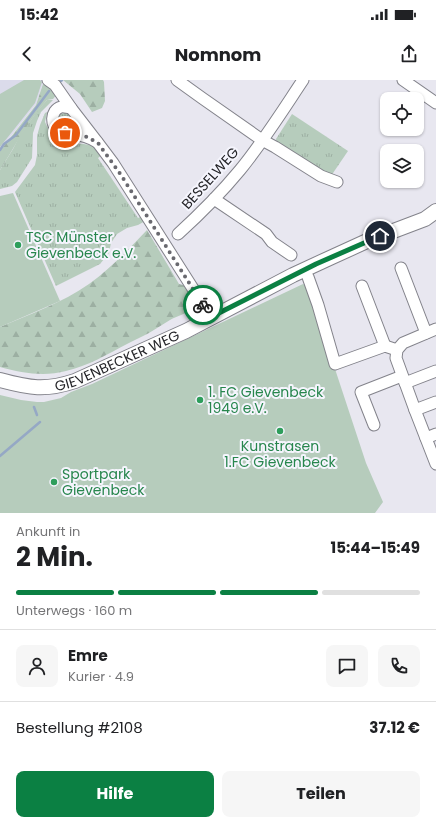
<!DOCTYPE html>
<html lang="de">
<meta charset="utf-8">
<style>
:root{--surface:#fff;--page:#f6f6f6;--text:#202124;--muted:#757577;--line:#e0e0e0;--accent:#0b8043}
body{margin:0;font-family:Poppins,sans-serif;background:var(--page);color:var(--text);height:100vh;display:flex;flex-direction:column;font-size:15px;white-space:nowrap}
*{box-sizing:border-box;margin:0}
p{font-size:13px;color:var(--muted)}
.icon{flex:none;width:22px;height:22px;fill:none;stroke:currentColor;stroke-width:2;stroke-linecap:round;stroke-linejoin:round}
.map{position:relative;height:433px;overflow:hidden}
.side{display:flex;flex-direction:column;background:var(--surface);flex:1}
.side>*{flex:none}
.fabs{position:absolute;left:380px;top:12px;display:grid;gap:8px}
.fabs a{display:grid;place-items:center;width:44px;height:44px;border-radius:8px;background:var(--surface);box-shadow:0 1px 3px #0004;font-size:20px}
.pin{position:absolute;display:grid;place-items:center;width:34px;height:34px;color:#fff;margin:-17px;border:2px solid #fff;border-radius:50%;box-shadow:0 1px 4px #0007}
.courier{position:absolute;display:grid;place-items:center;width:40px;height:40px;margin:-20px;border:3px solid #0b8043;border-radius:50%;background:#fff;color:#222;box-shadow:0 1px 5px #0007}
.head em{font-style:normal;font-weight:700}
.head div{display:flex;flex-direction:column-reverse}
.head{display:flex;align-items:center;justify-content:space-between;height:68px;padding:0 16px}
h1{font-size:26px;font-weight:700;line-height:30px}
.bar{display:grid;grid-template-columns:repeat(4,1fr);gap:6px 4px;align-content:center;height:48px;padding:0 16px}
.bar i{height:5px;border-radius:3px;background:var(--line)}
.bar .active{background:var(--accent)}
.bar p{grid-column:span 4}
.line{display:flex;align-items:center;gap:10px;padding:0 16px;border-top:1px solid var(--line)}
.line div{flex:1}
.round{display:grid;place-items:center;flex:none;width:42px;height:42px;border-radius:8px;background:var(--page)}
.cta{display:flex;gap:8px;margin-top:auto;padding:8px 16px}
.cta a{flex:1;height:46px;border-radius:8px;background:var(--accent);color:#fff;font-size:16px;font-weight:700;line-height:46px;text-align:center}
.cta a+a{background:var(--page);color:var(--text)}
.status{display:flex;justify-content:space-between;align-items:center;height:28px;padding:0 20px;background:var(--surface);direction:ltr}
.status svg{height:11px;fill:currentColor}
header{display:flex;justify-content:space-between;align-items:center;height:52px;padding:0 16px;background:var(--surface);font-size:18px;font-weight:700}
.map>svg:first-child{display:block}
.built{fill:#dbdbeb}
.grass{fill:url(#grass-tufts)}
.forest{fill:url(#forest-firs)}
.garden{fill:#b6ccbc}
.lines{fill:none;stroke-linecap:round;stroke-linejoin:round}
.stream{stroke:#95a8c5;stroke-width:2.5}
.minor-casing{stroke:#83838b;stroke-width:13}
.major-casing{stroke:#83838b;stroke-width:16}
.minor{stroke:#fff;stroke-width:11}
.major{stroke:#fff;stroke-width:14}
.done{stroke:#69696f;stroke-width:4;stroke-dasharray:0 7.2}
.route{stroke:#0b8043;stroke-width:5}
.leisure-dot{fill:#2e9e5b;stroke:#f5f5fd;stroke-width:1.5}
.labels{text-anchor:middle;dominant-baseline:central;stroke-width:4;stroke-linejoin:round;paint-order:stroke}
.street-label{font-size:14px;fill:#252529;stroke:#f5f5fd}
.leisure-label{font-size:14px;fill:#27864d;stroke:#f5f5fd;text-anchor:start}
</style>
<div class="status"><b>15:42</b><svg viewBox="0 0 49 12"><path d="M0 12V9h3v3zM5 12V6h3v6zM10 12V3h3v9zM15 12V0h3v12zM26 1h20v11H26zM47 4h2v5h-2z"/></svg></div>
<header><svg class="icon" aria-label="back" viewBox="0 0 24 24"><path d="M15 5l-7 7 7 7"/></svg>Nomnom<svg class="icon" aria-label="share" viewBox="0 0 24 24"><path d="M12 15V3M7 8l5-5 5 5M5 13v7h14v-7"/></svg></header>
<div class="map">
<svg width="436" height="433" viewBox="0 0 436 433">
<defs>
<pattern id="grass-tufts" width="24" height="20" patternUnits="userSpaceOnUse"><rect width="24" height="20" fill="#b6ccbc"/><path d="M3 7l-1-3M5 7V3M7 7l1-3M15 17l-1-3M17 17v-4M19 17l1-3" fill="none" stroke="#9cafa2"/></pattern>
<pattern id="forest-firs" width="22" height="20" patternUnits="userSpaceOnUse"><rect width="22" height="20" fill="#b6ccbc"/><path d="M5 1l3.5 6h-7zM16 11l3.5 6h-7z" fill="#9cafa2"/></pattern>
</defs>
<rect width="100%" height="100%" fill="#e8e7f0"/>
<polygon class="built" points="0,0 44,0 36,24 0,70"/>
<g class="grass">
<polygon points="47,20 53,20 41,32 37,41 33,53 32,78 17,102 12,106 0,109 0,90 13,69 19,57 38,30"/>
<polygon points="47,32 45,42 51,54 62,63 84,64 93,66 98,70 102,75 98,78 138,138 144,135 147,140 138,145 127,148 117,154 111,163 109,173 100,184 56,206 15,112 35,85 37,75 37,56 40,45 45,33"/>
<polygon points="67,32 69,34 82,48 82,51 58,46 57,37 60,34"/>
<polygon points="292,34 348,71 331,96 277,64 276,59"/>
</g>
<g class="forest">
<polygon points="63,0 103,0 104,2 105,21 102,28 92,32 80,14"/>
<path d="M44,1L58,13L53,19L47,20C28,41 15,66 0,90V71L36,25Z"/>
<path d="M147,150L179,204L187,206C191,213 197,221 191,228C187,234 177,236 170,240C163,244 156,249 149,253C142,257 134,260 127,264C108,274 88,286 66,291C44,297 22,293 0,287V247C30,234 62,223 89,204C110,189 129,169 147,150Z"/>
</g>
<g class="garden">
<polygon points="24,0 40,0 42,2 35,23 0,67 0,14"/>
<polygon points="13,113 60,221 0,247 0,116"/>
<polygon points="303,204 308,207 366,383 383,422 375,433 0,433 0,315 21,320 37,322 44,322 61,318 71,312 92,304"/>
</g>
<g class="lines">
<g class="stream">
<polyline points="61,1 62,0"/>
<polyline points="0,70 4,64 16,55 49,11"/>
<polyline points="34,327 37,335"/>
<polyline points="0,376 40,342"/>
</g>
<defs>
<g id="minor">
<polyline points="48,0 55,5 71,28 98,63 113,83 211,237"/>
<polyline points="177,0 202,18 262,60 275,67 321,96 337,102"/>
<polyline points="403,0 436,23"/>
<path d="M71,28C68,28 64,26 61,27C50,30 50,47 60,52C64,53 69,53 73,54C82,55 89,57 97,62"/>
<polyline points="214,119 266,154 272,162 291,175"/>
<path d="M178,154C200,134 221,113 240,90C263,62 283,30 303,0"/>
<polyline points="401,188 426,253"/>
<polyline points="308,197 318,225 335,284 385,266 397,270"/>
<polyline points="362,206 385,266"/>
<polyline points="436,249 403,263 397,270 396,278 415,330 436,384"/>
<polyline points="405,303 436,291"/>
<polyline points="415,330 436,322"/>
<polyline points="374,345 361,312 402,296"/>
<polyline points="426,358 436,354"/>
</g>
<g id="major">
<path id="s1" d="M0,300C30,308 45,311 75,301L186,251L293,195L332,177L367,161L425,139L436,131"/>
</g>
</defs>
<use href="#minor" class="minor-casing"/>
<use href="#major" class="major-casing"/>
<use href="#minor" class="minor"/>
<use href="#major" class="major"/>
</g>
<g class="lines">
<polyline class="done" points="65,53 85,56 98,63 121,95 203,225"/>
<polyline class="route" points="203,225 211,237 316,184 380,156"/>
</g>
<g class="leisure-dot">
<circle cx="18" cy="165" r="4"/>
<circle cx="200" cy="320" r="4"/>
<circle cx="280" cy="351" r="4"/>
<circle cx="54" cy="402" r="4"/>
</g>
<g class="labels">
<g class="street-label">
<text transform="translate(210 98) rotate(-48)">BESSELWEG</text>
<text stroke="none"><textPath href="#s1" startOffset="123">GIEVENBECKER WEG</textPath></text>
</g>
<g class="leisure-label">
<text x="26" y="157">TSC Münster<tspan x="26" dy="16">Gievenbeck e.V.</tspan></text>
<text x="208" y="312">1. FC Gievenbeck<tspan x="208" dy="16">1949 e.V.</tspan></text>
<text x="280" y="366" text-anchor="middle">Kunstrasen<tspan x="280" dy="16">1.FC Gievenbeck</tspan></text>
<text x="62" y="394">Sportpark<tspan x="62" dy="16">Gievenbeck</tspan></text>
</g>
</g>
</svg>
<div class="fabs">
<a><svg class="icon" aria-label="locate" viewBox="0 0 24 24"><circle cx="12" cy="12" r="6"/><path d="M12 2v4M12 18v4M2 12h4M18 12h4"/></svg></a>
<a><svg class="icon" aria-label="layers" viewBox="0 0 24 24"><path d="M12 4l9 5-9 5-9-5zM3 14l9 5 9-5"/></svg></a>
</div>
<div class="pin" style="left:65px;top:53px;background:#ea580c"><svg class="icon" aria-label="bag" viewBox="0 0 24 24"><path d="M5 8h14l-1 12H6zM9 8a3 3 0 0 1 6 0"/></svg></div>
<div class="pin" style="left:380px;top:156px;background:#1f2937"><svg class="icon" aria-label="home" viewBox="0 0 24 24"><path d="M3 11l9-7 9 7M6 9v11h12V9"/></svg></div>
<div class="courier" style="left:203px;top:225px"><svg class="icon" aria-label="bike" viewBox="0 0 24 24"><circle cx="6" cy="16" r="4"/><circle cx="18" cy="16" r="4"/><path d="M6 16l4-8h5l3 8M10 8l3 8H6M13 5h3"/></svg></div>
</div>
<section class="side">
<div class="head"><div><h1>2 Min.</h1><p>Ankunft in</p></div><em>15:44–15:49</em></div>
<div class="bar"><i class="active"></i><i class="active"></i><i class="active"></i><i></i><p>Unterwegs · 160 m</p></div>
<div class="line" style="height:72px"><a class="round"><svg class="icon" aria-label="person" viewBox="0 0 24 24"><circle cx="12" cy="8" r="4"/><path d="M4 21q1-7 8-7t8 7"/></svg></a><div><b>Emre</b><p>Kurier · 4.9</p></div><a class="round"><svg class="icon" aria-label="chat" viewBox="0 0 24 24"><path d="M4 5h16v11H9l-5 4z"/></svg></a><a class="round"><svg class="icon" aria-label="phone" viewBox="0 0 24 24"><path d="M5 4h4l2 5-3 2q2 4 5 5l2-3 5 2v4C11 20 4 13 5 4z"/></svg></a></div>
<div class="line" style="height:52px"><div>Bestellung #2108</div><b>37.12 €</b></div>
<div class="cta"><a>Hilfe</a><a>Teilen</a></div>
</section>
